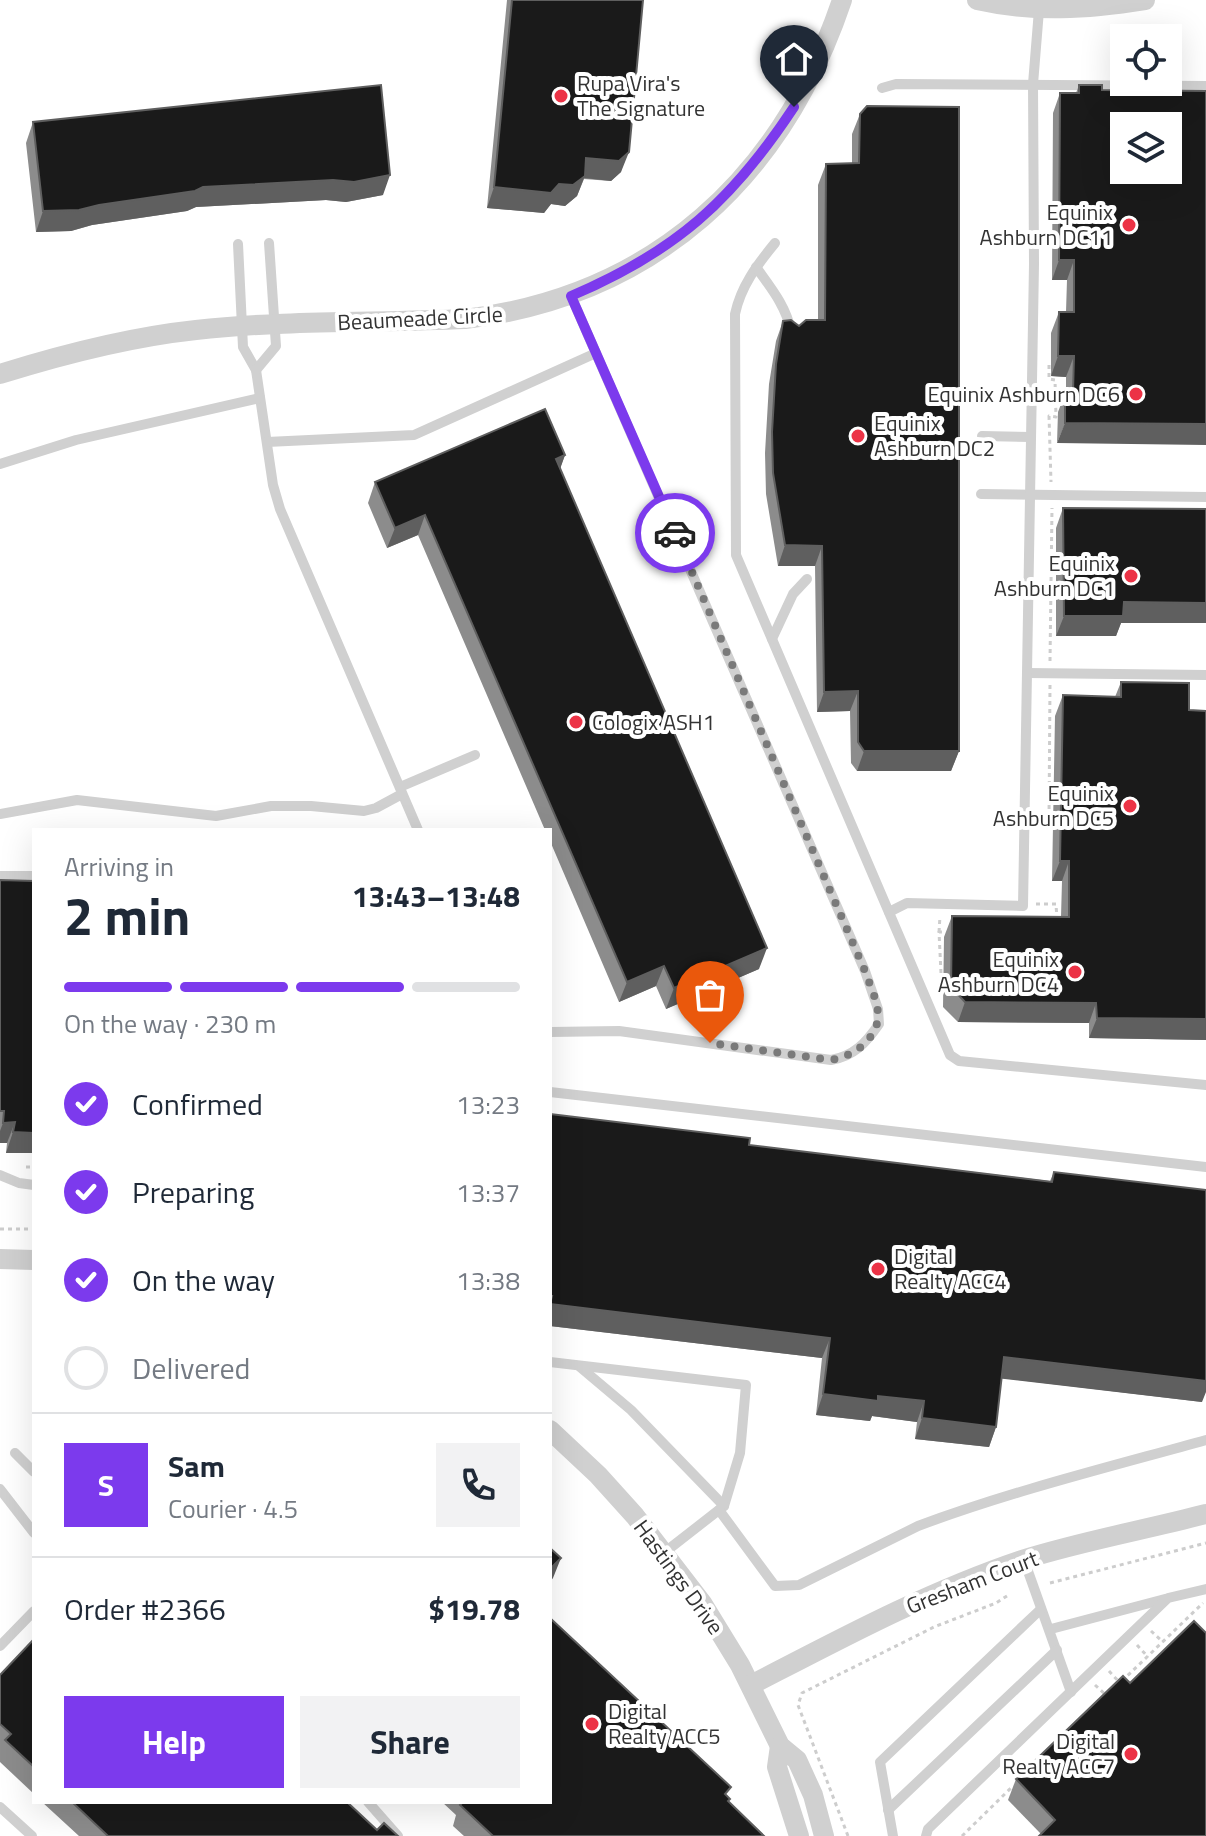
<!DOCTYPE html>
<meta charset="utf-8">
<style>
:root{--surface:#fff;--page:#f2f2f3;--text:#1f2937;--muted:#747a83;--line:#e0e1e3;--accent:#7c3aed}
body{margin:0;font-family:"Titillium Web",sans-serif;background:var(--page);color:var(--text);height:100vh;display:flex;flex-direction:column;font-size:30px;white-space:nowrap}
*{box-sizing:border-box;margin:0}
p{font-size:26px;color:var(--muted)}
.icon{flex:none;width:44px;height:44px;fill:none;stroke:currentColor;stroke-width:2;stroke-linecap:round;stroke-linejoin:round}
.map{position:relative;flex:1;overflow:hidden}
.details{position:absolute;left:32px;top:828px;width:520px;height:976px;display:flex;flex-direction:column;background:var(--surface);border-radius:0px;box-shadow:0 8px 32px #0002}
.details>*{flex:none}
.buttons{position:absolute;left:1110px;top:24px;display:grid;gap:16px}
.buttons a{display:grid;place-items:center;width:72px;height:72px;border-radius:0px;background:var(--surface);box-shadow:0 8px 32px #0002;font-size:40px}
.pin{position:absolute;display:grid;place-items:center;width:68px;height:68px;color:#fff;margin:-82px -34px;border-radius:50% 50% 50% 0;rotate:-45deg;box-shadow:0 0 8px #0007}
.pin .icon{rotate:45deg}
.courier{position:absolute;display:grid;place-items:center;width:80px;height:80px;margin:-40px;border:6px solid #7c3aed;border-radius:50%;background:#fff;color:#222;box-shadow:0 2px 10px #0007}
.head em{font-style:normal;font-weight:700}
.head div{display:flex;flex-direction:column-reverse}
.head{display:flex;align-items:center;justify-content:space-between;height:136px;padding:0 32px}
h1{font-size:52px;font-weight:700;line-height:60px}
.bar{display:grid;grid-template-columns:repeat(4,1fr);gap:12px 8px;align-content:center;height:96px;padding:0 32px}
.bar i{height:10px;border-radius:6px;background:var(--line)}
.bar .selected{background:var(--accent)}
.bar p{grid-column:span 4}
.line{display:flex;align-items:center;gap:20px;padding:0 32px;border-top:2px solid var(--line)}
.line div{flex:1}
.round{display:grid;place-items:center;flex:none;width:84px;height:84px;border-radius:0px;background:var(--page)}
ol{padding:0 32px;list-style:none}
li{display:flex;align-items:center;gap:24px;height:88px}
li p{margin-inline-start:auto}
li .icon{padding:8px;border-radius:50%;background:var(--accent);color:#fff;stroke-width:4}
li:last-child{color:var(--muted)}
li i{width:44px;height:44px;border:4px solid var(--line);border-radius:50%}
.cta{display:flex;gap:16px;margin-top:auto;padding:16px 32px}
.cta a{flex:1;height:92px;border-radius:0px;background:var(--accent);color:#fff;font-size:32px;font-weight:700;line-height:92px;text-align:center}
.cta a+a{background:var(--page);color:var(--text)}
.map>svg:first-child{display:block}
.lines{fill:none;stroke-linecap:round;stroke-linejoin:round}
.path{stroke:#cdcdcd;stroke-width:3;stroke-dasharray:4 4;stroke-linecap:butt}
.lane{stroke:#d0d0d0;stroke-width:10}
.street{stroke:#d0d0d0;stroke-width:20}
.wall{fill:#8c8c8c}
.shaded-wall{fill:#5f5f5f}
.building{fill:#1a1a1a;stroke:#5f5f5f;stroke-width:2;fill-rule:evenodd}
.done{stroke:#7a7a7a;stroke-width:8;stroke-dasharray:0 14.4}
.route{stroke:#7c3aed;stroke-width:10}
.poi-dot{fill:#ec3346;stroke:#fff;stroke-width:3}
.labels{text-anchor:middle;dominant-baseline:central;stroke-width:8;stroke-linejoin:round;paint-order:stroke}
.poi-label{font-size:22px;fill:#333;stroke:#fff;text-anchor:end}
.street-label{font-size:22px;fill:#333;stroke:#fff}
</style>
<div class="map">
<svg width="1206" height="1836" viewBox="0 0 1206 1836">
<rect width="100%" height="100%" fill="#fff"/>
<g class="lines">
<g class="path">
<polyline points="1049,365 1049,379 1055,380 1056,417 1049,416 1051,482"/>
<polyline points="1050,661 1052,508"/>
<polyline points="1035,819 1049,819 1050,684"/>
<polyline points="1036,904 1056,904 1057,920"/>
<polyline points="939,932 940,916"/>
<polyline points="941,973 939,932 946,932"/>
<polyline points="26,1167 34,1167"/>
<polyline points="0,1229 34,1229"/>
<polyline points="1050,1583 1206,1543"/>
<polyline points="1151,1631 1163,1642"/>
<polyline points="1137,1645 1148,1657"/>
<polyline points="1109,1671 1120,1683"/>
<polyline points="1122,1681 1203,1603"/>
<polyline points="1095,1685 1107,1696"/>
<polyline points="848,1836 798,1705 802,1693 934,1627 996,1603 1010,1594"/>
<polyline points="962,1836 1013,1786"/>
</g>
<g class="lane">
<polyline points="882,88 896,84 1206,86"/>
<path d="M775,243C757,265 741,286 735,314L736,555L950,1055L959,1061L1206,1085"/>
<polyline points="238,244 243,347 256,370 273,485 280,509 418,830"/>
<path d="M756,267C771,288 786,306 791,331"/>
<polyline points="256,370 276,346 269,243"/>
<polyline points="982,436 1031,437"/>
<polyline points="267,442 414,435 596,353"/>
<polyline points="0,464 76,440 260,398"/>
<polyline points="981,494 1206,497"/>
<polyline points="772,639 793,594 807,579"/>
<polyline points="1027,673 1206,675"/>
<polyline points="400,787 475,755"/>
<polyline points="0,814 77,800 216,816 271,806 311,806 364,811 376,808 402,794"/>
<polyline points="0,876 34,876"/>
<polyline points="889,912 907,903 1023,906 1034,264 1033,84 1039,10"/>
<path d="M550,1032L619,1031L831,1060C854,1056 866,1043 879,1024L878,1009L865,971L571,296"/>
<polyline points="550,1092 1206,1167"/>
<polyline points="0,1175 19,1183 34,1185"/>
<polyline points="550,1362 746,1385 740,1453 724,1506 665,1552"/>
<polyline points="580,1367 631,1410 724,1506"/>
<polyline points="15,1453 34,1472"/>
<polyline points="0,1489 34,1533"/>
<path d="M719,1510L775,1586L799,1585L918,1526C1012,1491 1109,1467 1206,1440"/>
<polyline points="1024,1560 1071,1692"/>
<polyline points="1051,1629 1165,1599"/>
<polyline points="0,1646 34,1611"/>
<polyline points="368,1802 398,1836"/>
<polyline points="0,1807 32,1836"/>
<polyline points="888,1810 1057,1650"/>
<polyline points="893,1836 880,1762 1041,1609"/>
<polyline points="926,1836 928,1829 1168,1598 1206,1589"/>
</g>
<g class="street">
<path d="M977,0C1034,13 1088,9 1145,0"/>
<path d="M0,374C64,354 130,337 196,330C285,320 376,323 465,319C654,296 782,178 842,0"/>
<polyline points="0,1259 34,1260"/>
<polyline points="550,1430 598,1475 635,1516 702,1603 740,1665 780,1746 797,1760 813,1795 824,1836"/>
<path d="M751,1685C840,1639 927,1592 1022,1560C1082,1541 1145,1530 1206,1514"/>
<polyline points="780,1746 777,1767 799,1836"/>
</g>
</g>
<g class="wall">
<polygon points="507,0 643,0 621,172 611,181 584,179 577,196 565,206 551,204 544,213 487,208"/>
<polygon points="1079,85 1102,90 1206,91 1057,443 1058,412 1066,391 1066,377 1051,376 1051,333 1059,312 1066,312 1067,280 1052,280 1053,113 1060,93 1076,93"/>
<polygon points="860,114 959,751 951,771 857,771 851,763 850,711 817,712 815,566 778,566 766,494 765,453 769,384 776,341 783,321 799,326 818,320 818,185 826,164 852,163 852,134"/>
<polygon points="33,122 383,195 346,202 326,200 196,207 187,211 92,225 71,231 36,232 26,143"/>
<polygon points="565,455 560,468 759,969 666,1009 656,986 619,1002 550,841 550,830 545,830 418,535 387,548 368,503 375,482"/>
<polygon points="1063,508 1206,509 1206,623 1121,623 1116,636 1056,636 1056,528"/>
<polygon points="1121,682 1189,710 1206,711 1206,1040 1089,1038 1089,1023 958,1022 943,1007 944,937 952,916 1061,917 1062,881 1052,881 1055,716 1063,695 1115,697"/>
<polygon points="0,880 34,881 34,1153 6,1153 7,1143 0,1143"/>
<polygon points="550,1114 749,1145 1050,1181 1054,1172 1202,1402 1001,1378 996,1427 989,1447 915,1439 917,1422 872,1416 870,1421 816,1415 822,1358 550,1326"/>
<polygon points="34,1639 34,1794 0,1762 0,1675"/>
<polygon points="1130,1683 1206,1836 1041,1834 1008,1800 1016,1779"/>
<polygon points="728,1796 729,1802 765,1836 464,1836 453,1826 456,1815 442,1802 550,1802"/>
<polygon points="42,1802 347,1802 377,1830 398,1836 79,1836"/>
</g>
<g class="shaded-wall">
<polygon points="629,152 621,172 611,181 584,178 577,196 565,206 551,204 544,213 487,208 494,187 586,158"/>
<polygon points="390,175 383,195 346,202 326,200 196,207 187,211 92,225 71,231 36,232 43,211 99,205 203,187"/>
<polygon points="1059,260 1074,260 1067,280 1052,280"/>
<polygon points="1058,356 1074,356 1066,377 1051,376"/>
<polygon points="1065,423 1206,424 1206,445 1057,443"/>
<polygon points="565,455 558,475 556,459"/>
<polygon points="425,515 418,535 387,548 395,528"/>
<polygon points="785,545 822,546 815,566 778,566"/>
<polygon points="1124,602 1206,603 1206,623 1121,623 1116,636 1056,636 1064,616"/>
<polygon points="858,691 850,711 817,712 824,692"/>
<polygon points="864,751 959,751 951,771 857,771"/>
<polygon points="1060,861 1069,861 1062,881 1052,881"/>
<polygon points="767,948 759,969 666,1009 674,988"/>
<polygon points="664,966 656,986 619,1002 627,982"/>
<polygon points="965,1002 1096,1003 1089,1023 958,1022"/>
<polygon points="1097,1018 1206,1019 1206,1040 1089,1038"/>
<polygon points="15,1122 7,1143 0,1143 0,1131 3,1123"/>
<polygon points="13,1132 34,1133 34,1153 6,1153"/>
<polygon points="550,1304 830,1338 822,1358 550,1326"/>
<polygon points="1004,1357 1206,1381 1206,1392 1202,1402 996,1378"/>
<polygon points="823,1394 878,1396 924,1401 917,1422 872,1416 870,1421 816,1415"/>
<polygon points="922,1418 996,1427 989,1447 915,1439"/>
<polygon points="561,1558 553,1578 550,1582 550,1569"/>
</g>
<g class="building">
<polygon points="512,0 643,0 629,152 619,161 586,158 585,176 573,185 559,184 551,193 494,187"/>
<polygon points="381,85 390,175 354,182 333,180 203,187 195,191 99,205 79,210 43,211 33,122"/>
<path d="M1079,85H1102V90L1206,91V424L1065,423V391L1073,392L1074,356H1058L1059,312H1074V260H1059L1060,93H1079ZM1124,126H1168V170H1124Z"/>
<polygon points="867,106 959,107 959,751 864,751 858,742 858,691 824,692 822,546 785,545 773,473 772,432 776,364 783,321 791,320 799,326 806,320 825,320 826,164 859,163 860,114"/>
<polygon points="545,409 565,455 556,459 767,948 674,988 664,966 627,982 425,515 395,528 375,482"/>
<polygon points="1063,508 1206,509 1206,603 1124,602 1123,616 1064,616"/>
<polygon points="1121,682 1189,683 1189,710 1206,711 1206,1019 1097,1018 1096,1003 965,1002 951,987 952,916 1069,917 1069,861 1060,861 1063,695 1121,697"/>
<polygon points="0,880 34,881 34,1133 13,1132 15,1122 3,1123 4,1111 0,1111"/>
<polygon points="550,1114 750,1138 749,1145 1052,1182 1054,1172 1206,1190 1206,1381 1004,1357 996,1427 922,1418 924,1401 878,1396 878,1401 823,1394 830,1338 550,1304 552,1296 550,1296"/>
<polygon points="550,1548 561,1558 550,1569"/>
<polygon points="550,1618 731,1787 725,1794 730,1799 728,1801 764,1836 493,1836 460,1805 463,1802 550,1802"/>
<polygon points="1194,1621 1206,1633 1206,1836 1039,1836 1055,1820 1016,1779 1123,1676 1130,1683"/>
<polygon points="34,1639 34,1767 5,1740 11,1734 0,1724 0,1675"/>
<polygon points="72,1802 347,1802 377,1830 384,1823 398,1836 108,1836"/>
</g>
<g class="lines">
<path class="done" d="M675,533L865,971C874,998 889,1019 865,1043C855,1053 845,1057 831,1060L710,1043"/>
<path class="route" d="M675,533L571,296C675,252 732,201 794,107"/>
</g>
<g class="poi-dot">
<circle cx="561" cy="96" r="8"/>
<circle cx="1129" cy="225" r="8"/>
<circle cx="1136" cy="394" r="8"/>
<circle cx="858" cy="436" r="8"/>
<circle cx="1131" cy="576" r="8"/>
<circle cx="576" cy="722" r="8"/>
<circle cx="1130" cy="806" r="8"/>
<circle cx="1075" cy="972" r="8"/>
<circle cx="878" cy="1269" r="8"/>
<circle cx="592" cy="1724" r="8"/>
<circle cx="1131" cy="1754" r="8"/>
</g>
<g class="labels">
<g class="poi-label">
<text x="577" y="83" text-anchor="start">Rupa Vira's<tspan x="577" dy="25">The Signature</tspan></text>
<text x="1113" y="212">Equinix<tspan x="1113" dy="25">Ashburn DC11</tspan></text>
<text x="1120" y="394">Equinix Ashburn DC6</text>
<text x="874" y="423" text-anchor="start">Equinix<tspan x="874" dy="25">Ashburn DC2</tspan></text>
<text x="1115" y="563">Equinix<tspan x="1115" dy="25">Ashburn DC1</tspan></text>
<text x="592" y="722" text-anchor="start">Cologix ASH1</text>
<text x="1114" y="793">Equinix<tspan x="1114" dy="25">Ashburn DC5</tspan></text>
<text x="1059" y="959">Equinix<tspan x="1059" dy="25">Ashburn DC4</tspan></text>
<text x="894" y="1256" text-anchor="start">Digital<tspan x="894" dy="25">Realty ACC4</tspan></text>
<text x="608" y="1711" text-anchor="start">Digital<tspan x="608" dy="25">Realty ACC5</tspan></text>
<text x="1115" y="1741">Digital<tspan x="1115" dy="25">Realty ACC7</tspan></text>
</g>
<g class="street-label">
<text transform="translate(420 318) rotate(-3)">Beaumeade Circle</text>
<text transform="translate(679 1577) rotate(54)">Hastings Drive</text>
<text transform="translate(972 1582) rotate(-21)">Gresham Court</text>
</g>
</g>
</svg>
<div class="buttons">
<a><svg class="icon" aria-label="locate" viewBox="0 0 24 24"><circle cx="12" cy="12" r="6"/><path d="M12 2v4M12 18v4M2 12h4M18 12h4"/></svg></a>
<a><svg class="icon" aria-label="layers" viewBox="0 0 24 24"><path d="M12 4l9 5-9 5-9-5zM3 14l9 5 9-5"/></svg></a>
</div>
<div class="pin" style="left:710px;top:1043px;background:#ea580c"><svg class="icon" aria-label="bag" viewBox="0 0 24 24"><path d="M5 8h14l-1 12H6zM9 8a3 3 0 0 1 6 0"/></svg></div>
<div class="pin" style="left:794px;top:107px;background:#1f2937"><svg class="icon" aria-label="home" viewBox="0 0 24 24"><path d="M3 11l9-7 9 7M6 9v11h12V9"/></svg></div>
<div class="courier" style="left:675px;top:533px"><svg class="icon" aria-label="car" viewBox="0 0 24 24"><path d="M5 17H2v-5l4-1 3-4h7l3 4 3 1v5h-3M9 17h6M6 11h13"/><circle cx="7" cy="17" r="2"/><circle cx="17" cy="17" r="2"/></svg></div>
<section class="details">
<div class="head"><div><h1>2 min</h1><p>Arriving in</p></div><em>13:43–13:48</em></div>
<div class="bar"><i class="selected"></i><i class="selected"></i><i class="selected"></i><i></i><p>On the way · 230 m</p></div>
<ol>
<li><svg class="icon" aria-label="check" viewBox="0 0 24 24"><path d="M5 12l5 5 9-10"/></svg>Confirmed<p>13:23</p></li>
<li><svg class="icon" aria-label="check" viewBox="0 0 24 24"><path d="M5 12l5 5 9-10"/></svg>Preparing<p>13:37</p></li>
<li><svg class="icon" aria-label="check" viewBox="0 0 24 24"><path d="M5 12l5 5 9-10"/></svg>On the way<p>13:38</p></li>
<li><i></i>Delivered</li>
</ol>
<div class="line" style="height:144px"><b class="round" style="background:var(--accent);color:#fff">S</b><div><b>Sam</b><p>Courier · 4.5</p></div><a class="round"><svg class="icon" aria-label="phone" viewBox="0 0 24 24"><path d="M5 4h4l2 5-3 2q2 4 5 5l2-3 5 2v4C11 20 4 13 5 4z"/></svg></a></div>
<div class="line" style="height:104px"><div>Order #2366</div><b>$19.78</b></div>
<div class="cta"><a>Help</a><a>Share</a></div>
</section>
</div>
